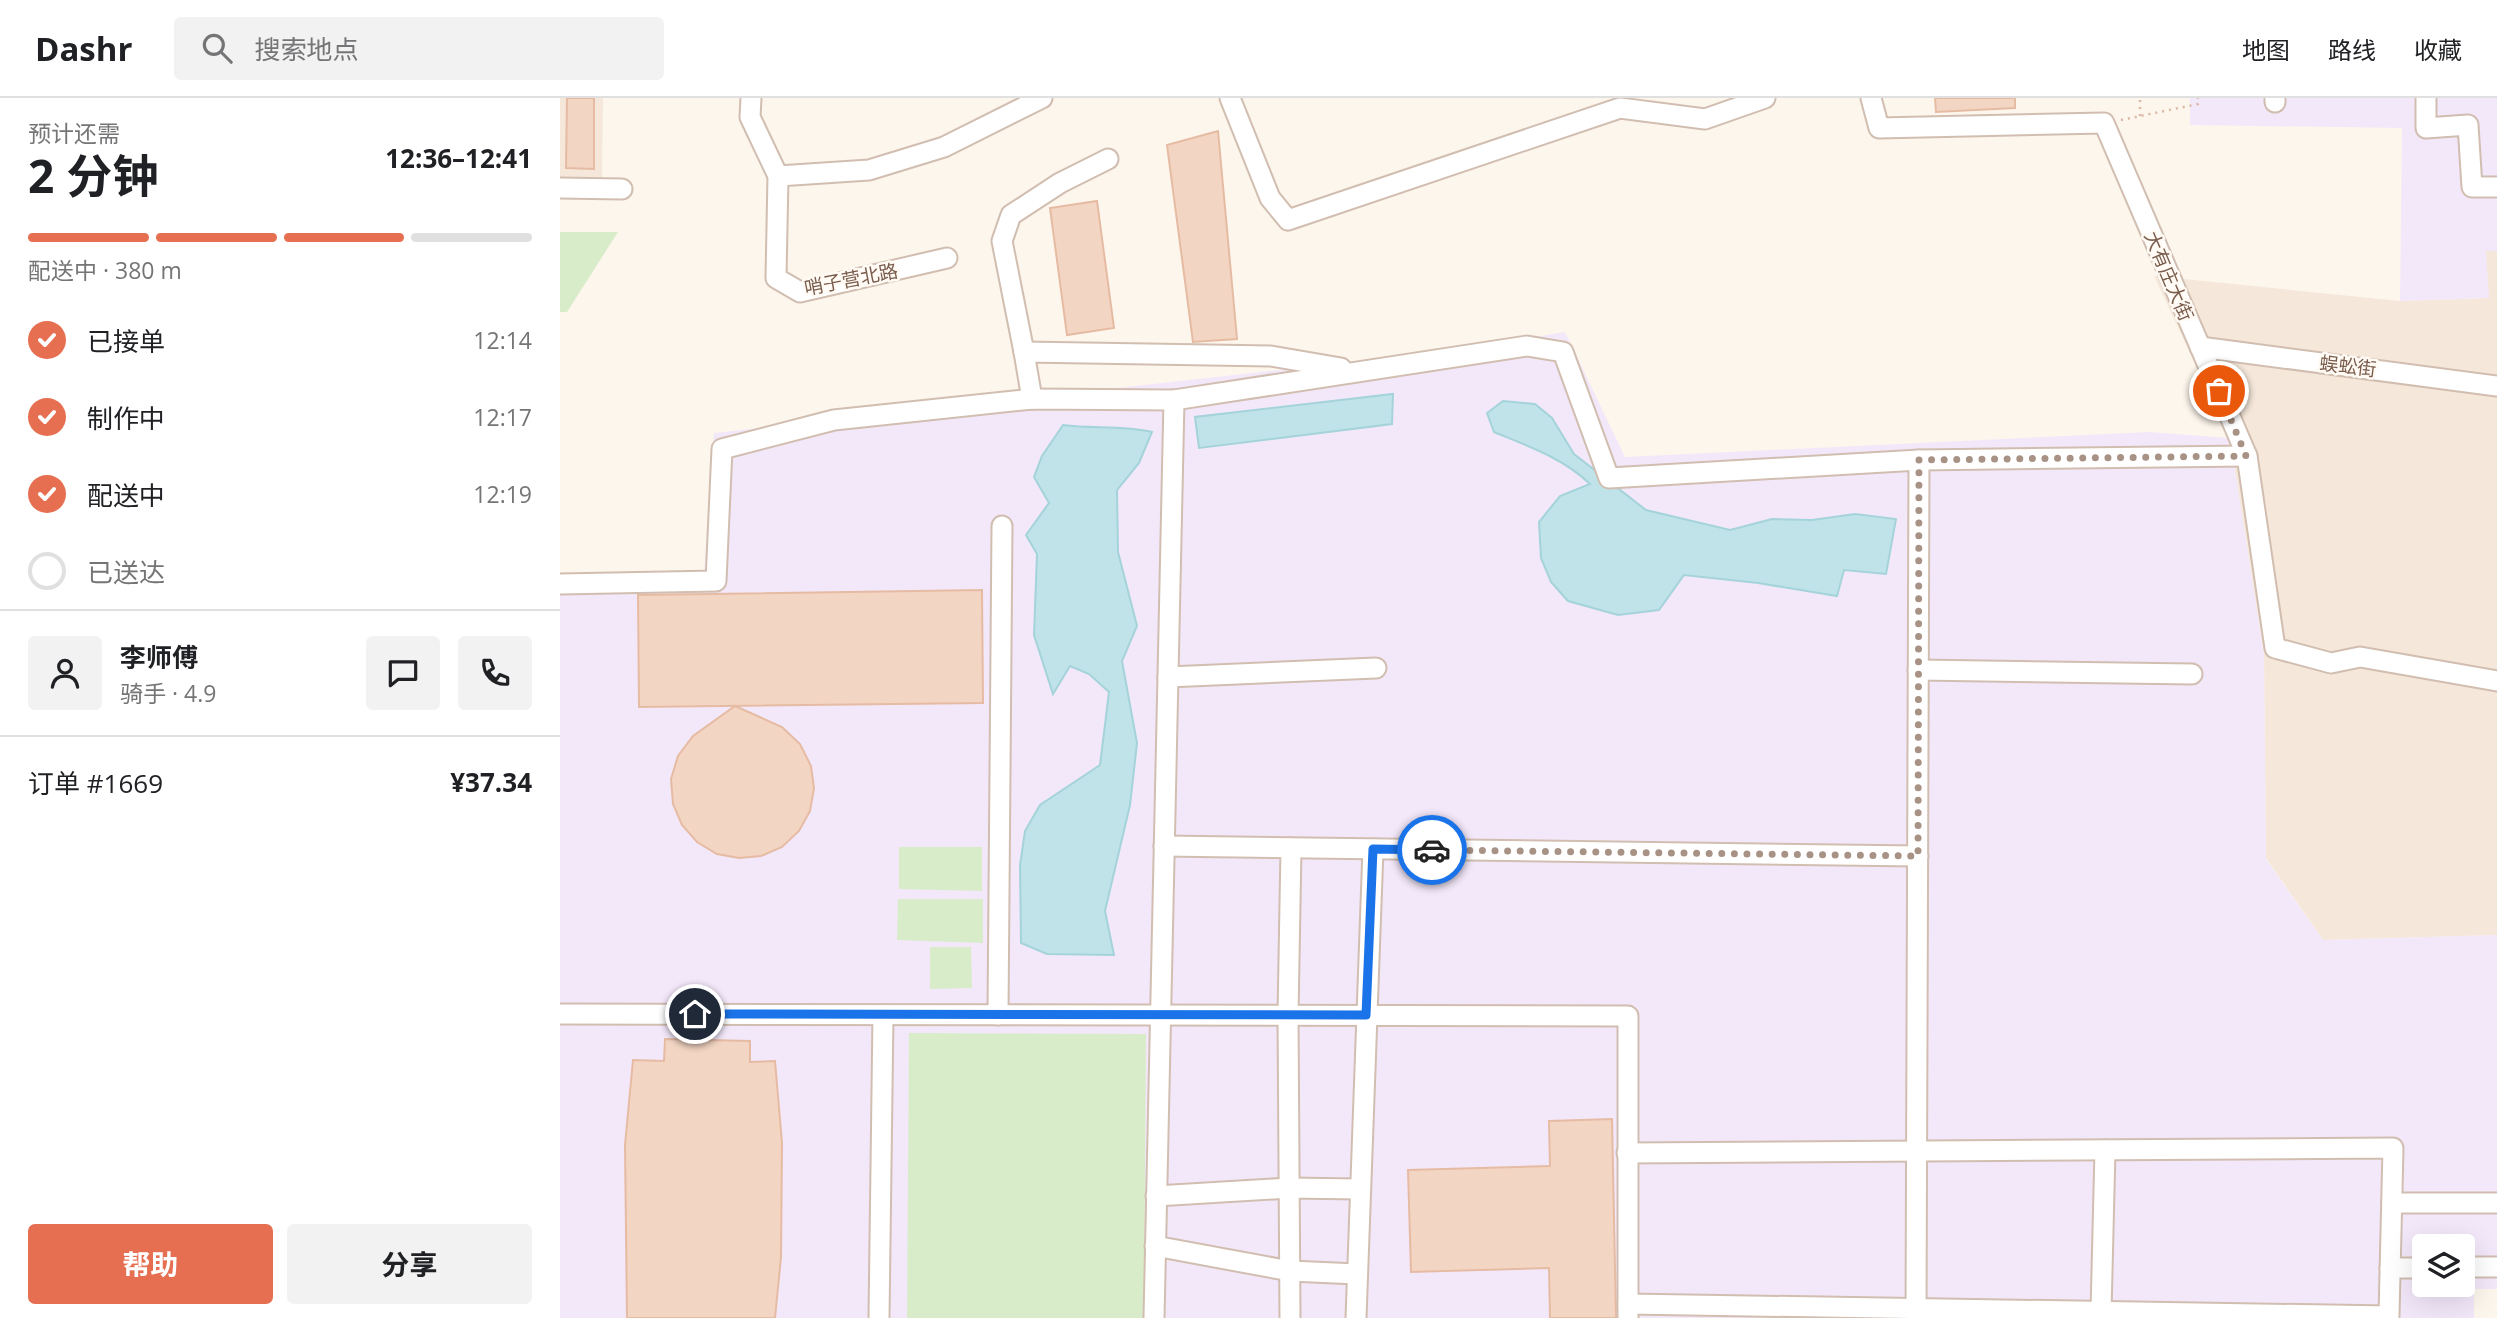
<!DOCTYPE html>
<html lang="zh">
<meta charset="utf-8">
<style>
:root{--surface:#fff;--page:#f2f2f2;--text:#202124;--muted:#757577;--line:#e0e0e0;--accent:#e76f51}
body{margin:0;font-family:"Open Sans","Noto Sans SC",sans-serif;background:var(--page);color:var(--text);height:100vh;display:flex;flex-direction:column;font-size:26px;white-space:nowrap}
*{box-sizing:border-box;margin:0}
p{font-size:23px;color:var(--muted)}
.icon{flex:none;width:38px;height:38px;fill:none;stroke:currentColor;stroke-width:2;stroke-linecap:round;stroke-linejoin:round}
.map{position:relative;flex:1;overflow:hidden}
.details{display:flex;flex-direction:column;background:var(--surface);width:560px}
.details>*{flex:none}
.fabs{position:absolute;left:1852px;top:1136px;display:grid;gap:14px}
.fabs a{display:grid;place-items:center;width:63px;height:63px;border-radius:7px;background:var(--surface);box-shadow:0 7px 28px #0002;font-size:35px}
.pin{position:absolute;display:grid;place-items:center;width:60px;height:60px;color:#fff;margin:-30px;border:4px solid #fff;border-radius:50%;box-shadow:0 2px 7px #0007}
.courier{position:absolute;display:grid;place-items:center;width:70px;height:70px;margin:-35px;border:5px solid #1a73e8;border-radius:50%;background:#fff;color:#222;box-shadow:0 2px 9px #0007}
.overview em{font-style:normal;font-weight:700}
.overview div{display:flex;flex-direction:column-reverse}
.overview{display:flex;align-items:center;justify-content:space-between;height:119px;padding:0 28px}
h1{font-size:46px;font-weight:700;line-height:52px}
.bar{display:grid;grid-template-columns:repeat(4,1fr);gap:10px 7px;align-content:center;height:84px;padding:0 28px}
.bar i{height:9px;border-radius:5px;background:var(--line)}
.bar .current{background:var(--accent)}
.bar p{grid-column:span 4}
.line{display:flex;align-items:center;gap:18px;padding:0 28px;border-top:2px solid var(--line)}
.line div{flex:1}
.round{display:grid;place-items:center;flex:none;width:74px;height:74px;border-radius:7px;background:var(--page)}
ol{padding:0 28px;list-style:none}
li{display:flex;align-items:center;gap:21px;height:77px}
li p{margin-inline-start:auto}
li .icon{padding:7px;border-radius:50%;background:var(--accent);color:#fff;stroke-width:4}
li:last-child{color:var(--muted)}
li i{width:38px;height:38px;border:4px solid var(--line);border-radius:50%}
.cta{display:flex;gap:14px;margin-top:auto;padding:14px 28px}
.cta a{flex:1;height:80px;border-radius:7px;background:var(--accent);color:#fff;font-size:28px;font-weight:700;line-height:80px;text-align:center}
.cta a+a{background:var(--page);color:var(--text)}
header{display:flex;align-items:center;gap:42px;box-sizing:border-box;height:98px;padding:0 35px;background:var(--surface);border-bottom:2px solid var(--line)}
header strong{font-size:33px}
nav{display:flex;gap:38px;margin-inline-start:auto;font-size:24px}
.search{width:490px;height:63px;background:var(--page);display:flex;align-items:center;gap:18px;box-sizing:border-box;padding:0 24px;border-radius:7px;color:var(--muted);font-size:26px}
main{display:flex;flex:1;min-height:0}
.map>svg:first-child{display:block}
.residential{fill:#f5e8da}
.education{fill:#f3e8fa;fill-rule:evenodd}
.green{fill:#d8ecc9}
.water{fill:#bfe3e8;stroke:#a5d3da;stroke-width:2}
.building{fill:#f3d5c3;stroke:#e6bba3;stroke-width:2}
.lines{fill:none;stroke-linecap:round;stroke-linejoin:round}
.minor-casing{stroke:#d1beb0;stroke-width:23}
.path{stroke:#d9b8a5;stroke-width:2.5;stroke-dasharray:2 5;stroke-linecap:butt}
.minor{stroke:#fff;stroke-width:19}
.done{stroke:#a89285;stroke-width:7;stroke-dasharray:0 12.6}
.route{stroke:#1a73e8;stroke-width:9}
.labels{text-anchor:middle;dominant-baseline:central;stroke-width:5;stroke-linejoin:round;paint-order:stroke}
.street-label{font-size:19px;fill:#7a5c4d;stroke:#fffaf3}
</style>
<header>
<strong>Dashr</strong>
<div class="search"><svg class="icon" aria-label="search" viewBox="0 0 24 24"><circle cx="10" cy="10" r="6"/><path d="M15 15l6 6"/></svg>搜索地点</div>
<nav><a>地图</a><a>路线</a><a>收藏</a></nav>
</header>
<main>
<section class="details">
<div class="overview"><div><h1>2 分钟</h1><p>预计还需</p></div><em>12:36–12:41</em></div>
<div class="bar"><i class="current"></i><i class="current"></i><i class="current"></i><i></i><p>配送中 · 380 m</p></div>
<ol>
<li><svg class="icon" aria-label="check" viewBox="0 0 24 24"><path d="M5 12l5 5 9-10"/></svg>已接单<p>12:14</p></li>
<li><svg class="icon" aria-label="check" viewBox="0 0 24 24"><path d="M5 12l5 5 9-10"/></svg>制作中<p>12:17</p></li>
<li><svg class="icon" aria-label="check" viewBox="0 0 24 24"><path d="M5 12l5 5 9-10"/></svg>配送中<p>12:19</p></li>
<li><i></i>已送达</li>
</ol>
<div class="line" style="height:126px"><a class="round"><svg class="icon" aria-label="person" viewBox="0 0 24 24"><circle cx="12" cy="8" r="4"/><path d="M4 21q1-7 8-7t8 7"/></svg></a><div><b>李师傅</b><p>骑手 · 4.9</p></div><a class="round"><svg class="icon" aria-label="chat" viewBox="0 0 24 24"><path d="M4 5h16v11H9l-5 4z"/></svg></a><a class="round"><svg class="icon" aria-label="phone" viewBox="0 0 24 24"><path d="M5 4h4l2 5-3 2q2 4 5 5l2-3 5 2v4C11 20 4 13 5 4z"/></svg></a></div>
<div class="line" style="height:91px"><div>订单 #1669</div><b>¥37.34</b></div>
<div class="cta"><a>帮助</a><a>分享</a></div>
</section>
<div class="map">
<svg width="1937" height="1220" viewBox="0 0 1937 1220">
<rect width="100%" height="100%" fill="#fdf6ec"/>
<g class="residential">
<polygon points="0,0 43,0 42,84 0,83"/>
<polygon points="1926,153 1937,153 1937,837 1763,842 1706,760 1704,557 1670,341 1594,178 1840,203 1928,200"/>
</g>
<g class="education">
<polygon points="1630,0 1937,0 1937,153 1926,153 1929,200 1840,203 1842,30 1630,27"/>
<path d="M1005,234L1065,359L1589,334L1670,340L1704,557L1706,761L1763,842L1937,837V1191H1914V1220H0V492L144,476L154,335L890,253ZM1864,1148H1902V1186H1864Z"/>
</g>
<g class="green">
<polygon points="0,134 58,134 7,214 0,214"/>
<polygon points="339,749 422,749 422,793 339,791"/>
<polygon points="338,801 423,801 423,845 337,842"/>
<polygon points="370,849 411,849 412,890 370,891"/>
<polygon points="349,935 586,936 584,1220 347,1220"/>
</g>
<g class="water">
<polygon points="833,296 832,326 639,350 635,319"/>
<path d="M943,303L975,306L992,320L1014,356L1086,412L1170,432L1212,421L1252,422L1295,416L1336,421L1326,476L1284,472L1277,498L1198,485L1124,477L1099,512L1058,517L1008,503L991,484L981,460L979,424L1000,398L1030,386C1003,360 968,348 934,334L927,315Z"/>
<path d="M503,327C533,331 563,327 592,334L579,365L557,392L558,454L577,528L562,563L577,645L570,707L545,813L554,857L487,856L461,845L460,767L465,733L480,707L540,667L549,594L529,576L510,568L493,596L474,537L477,456L466,437L489,405L474,379L482,358Z"/>
</g>
<g class="building">
<polygon points="7,0 34,0 34,71 6,70"/>
<polygon points="1375,0 1455,0 1455,10 1376,14"/>
<polygon points="658,33 677,241 633,244 607,47"/>
<polygon points="537,103 554,230 507,237 490,110"/>
<polygon points="422,492 423,605 79,609 78,497"/>
<polygon points="175,608 222,629 240,646 251,668 254,690 250,713 239,733 222,749 201,758 179,760 157,756 137,744 122,727 113,706 111,681 118,658 133,638"/>
<polygon points="105,941 190,943 190,964 215,963 222,1045 221,1159 215,1220 67,1220 65,1047 73,962 104,963"/>
<polygon points="1052,1021 1056,1220 990,1220 989,1170 851,1174 848,1072 990,1068 989,1023"/>
</g>
<g class="lines">
<defs>
<g id="minor">
<polyline points="191,0 190,19 218,78 216,180 240,194 387,160"/>
<polyline points="670,0 710,100 728,122 1060,10 1145,21 1205,0"/>
<polyline points="1311,0 1319,30 1544,25 1687,358 1715,550 1771,565 1800,559 1937,583"/>
<polyline points="1715,0 1715,4"/>
<polyline points="1866,0 1866,30 1908,27 1912,89 1937,89"/>
<polyline points="218,78 309,72 384,49 482,0"/>
<polyline points="0,90 62,91"/>
<polyline points="1640,249 1937,288"/>
<polyline points="464,254 442,143 451,117 500,85 548,61"/>
<polyline points="472,301 464,254 711,258 781,270"/>
<polyline points="0,486 156,483 162,351 274,322 472,301 614,302 967,248 1003,254 1049,380 1359,362 1687,358"/>
<polyline points="1358,572 1632,576"/>
<polyline points="608,579 816,570"/>
<polyline points="604,748 1358,758"/>
<polyline points="0,916 1068,918 1068,1220"/>
<polyline points="438,917 442,428"/>
<polyline points="1067,1055 1833,1050 1829,1218 1068,1206"/>
<polyline points="596,1098 729,1090 800,1091"/>
<polyline points="1832,1105 1937,1105"/>
<polyline points="595,1148 730,1173 797,1176"/>
<polyline points="1902,1169 1937,1169"/>
<polyline points="1830,1170 1864,1170"/>
<polyline points="1541,1214 1545,1052"/>
<polyline points="319,1220 323,917"/>
<polyline points="594,1220 614,302"/>
<polyline points="730,1220 728,917 731,750"/>
<polyline points="796,1220 813,751"/>
<polyline points="1356,1220 1359,362"/>
</g>
</defs>
<use href="#minor" class="minor-casing"/>
<g class="path">
<polyline points="1580,18 1580,0"/>
<polyline points="1561,22 1638,6 1638,0"/>
</g>
<use href="#minor" class="minor"/>
</g>
<g class="lines">
<polyline class="done" points="872,752 1358,758 1359,362 1686,358 1659,293"/>
<polyline class="route" points="135,916 806,917 813,751 872,752"/>
</g>
<g class="labels">
<g class="street-label">
<text transform="translate(1609 178) rotate(67)">大有庄大街</text>
<text transform="translate(291 181) rotate(-11)">哨子营北路</text>
<text transform="translate(1788 268) rotate(7)">蜈蚣街</text>
</g>
</g>
</svg>
<div class="fabs">
<a><svg class="icon" aria-label="layers" viewBox="0 0 24 24"><path d="M12 4l9 5-9 5-9-5zM3 14l9 5 9-5"/></svg></a>
</div>
<div class="pin" style="left:1659px;top:293px;background:#ea580c"><svg class="icon" aria-label="bag" viewBox="0 0 24 24"><path d="M5 8h14l-1 12H6zM9 8a3 3 0 0 1 6 0"/></svg></div>
<div class="pin" style="left:135px;top:916px;background:#1f2937"><svg class="icon" aria-label="home" viewBox="0 0 24 24"><path d="M3 11l9-7 9 7M6 9v11h12V9"/></svg></div>
<div class="courier" style="left:872px;top:752px"><svg class="icon" aria-label="car" viewBox="0 0 24 24"><path d="M5 17H2v-5l4-1 3-4h7l3 4 3 1v5h-3M9 17h6M6 11h13"/><circle cx="7" cy="17" r="2"/><circle cx="17" cy="17" r="2"/></svg></div>
</div>
</main>
